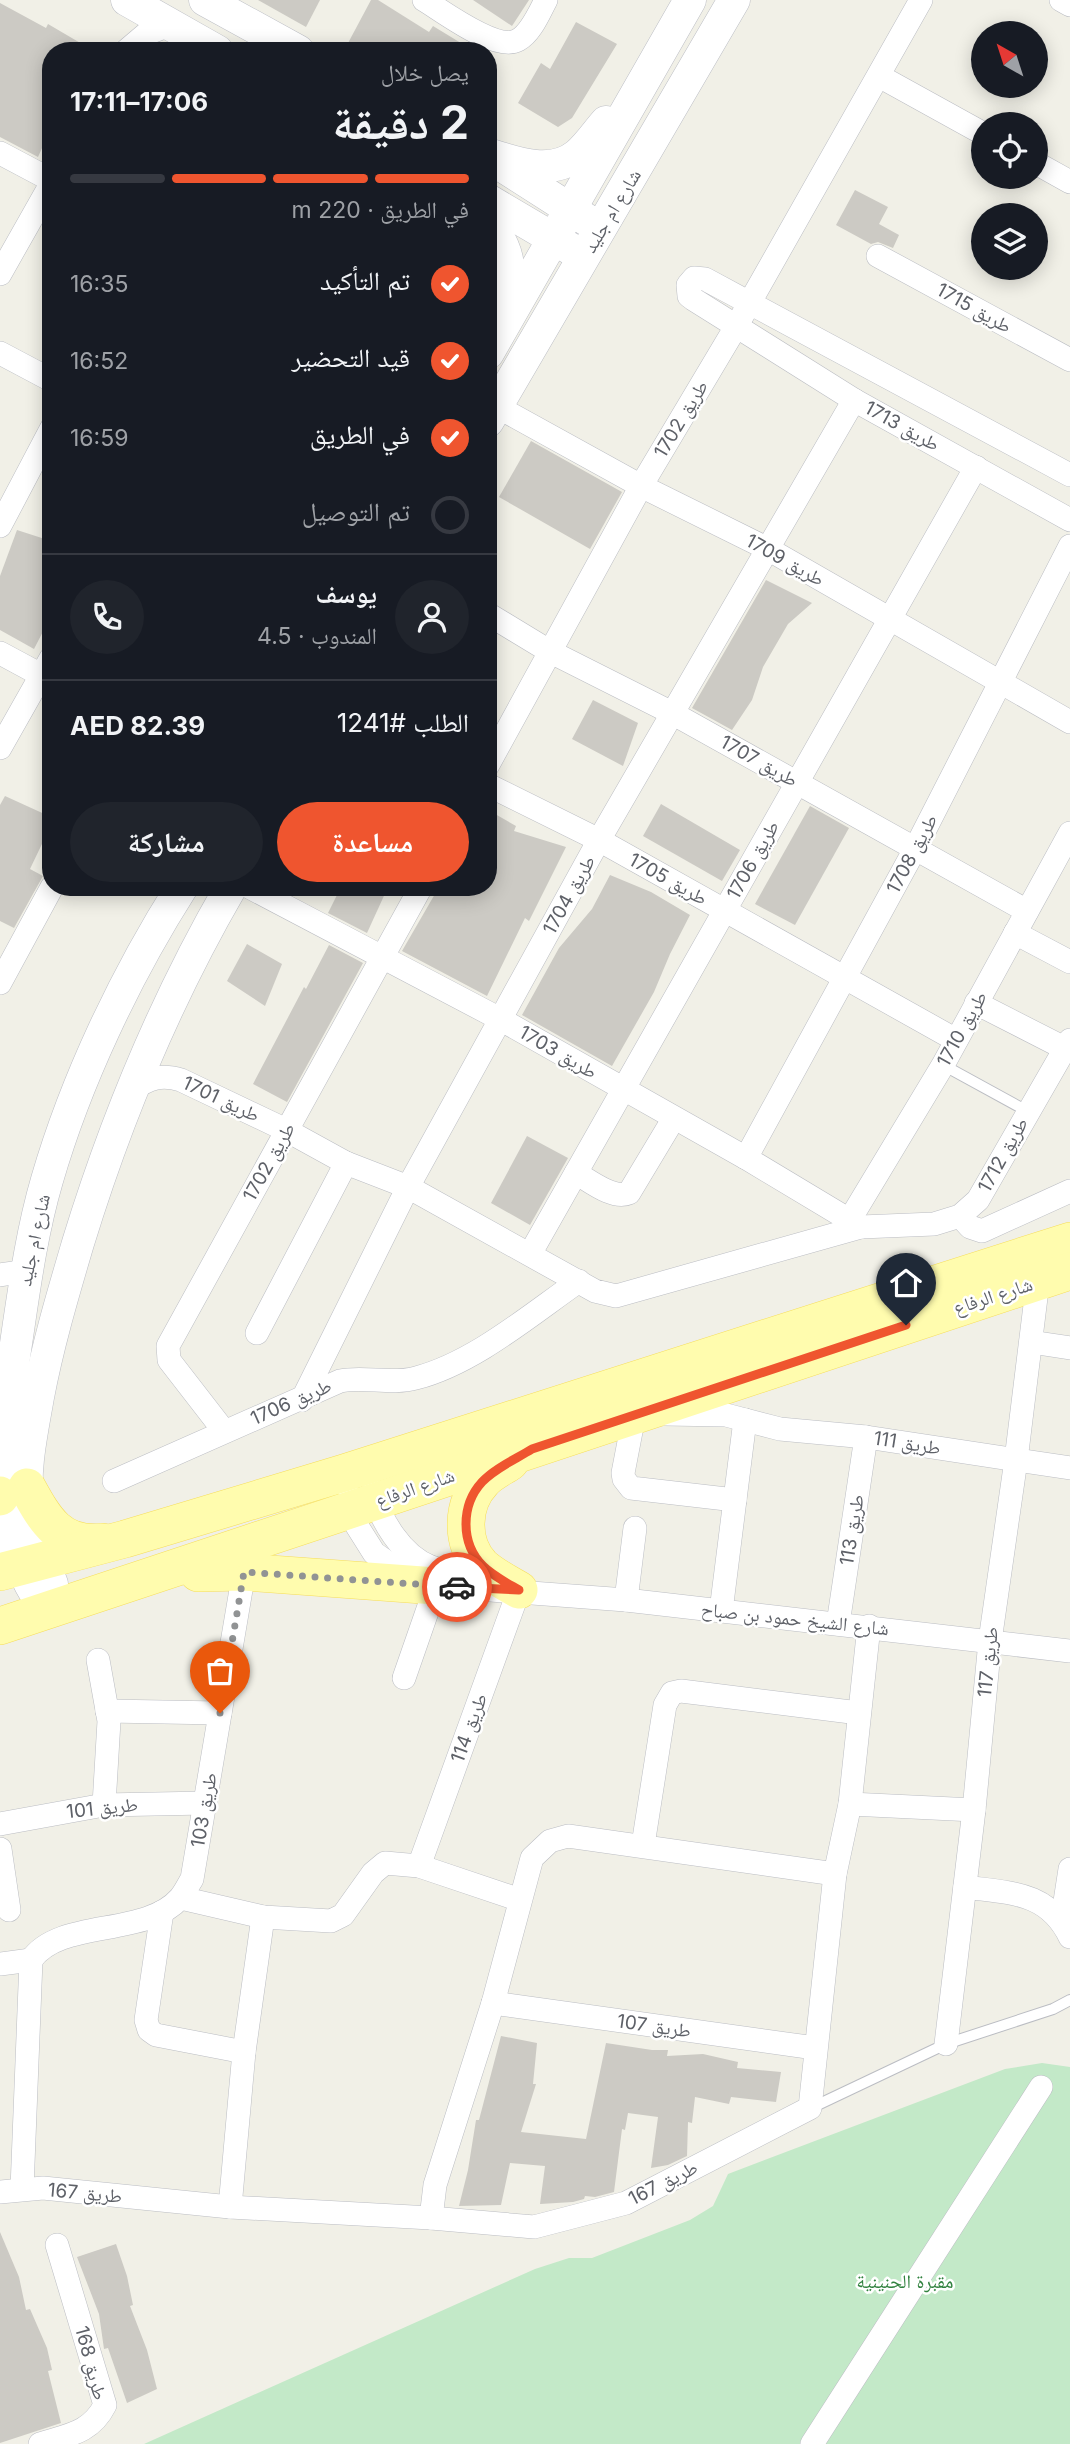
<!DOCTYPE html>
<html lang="ar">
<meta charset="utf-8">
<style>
:root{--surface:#171b24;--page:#20242c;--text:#f1f3f6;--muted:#9ea1a6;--line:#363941;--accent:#ef552f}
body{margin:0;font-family:Inter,"Noto Naskh Arabic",sans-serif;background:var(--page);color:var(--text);direction:rtl;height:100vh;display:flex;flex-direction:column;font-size:26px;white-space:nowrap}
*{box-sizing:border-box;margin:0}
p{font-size:23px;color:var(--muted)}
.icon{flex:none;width:38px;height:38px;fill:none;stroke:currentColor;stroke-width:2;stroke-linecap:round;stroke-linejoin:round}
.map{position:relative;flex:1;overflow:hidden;direction:ltr}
.panel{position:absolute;left:42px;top:42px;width:455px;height:854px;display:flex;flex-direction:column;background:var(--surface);border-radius:28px;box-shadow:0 4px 18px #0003;direction:rtl}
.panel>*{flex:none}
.needle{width:46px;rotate:321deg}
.buttons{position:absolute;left:971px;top:21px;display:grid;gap:14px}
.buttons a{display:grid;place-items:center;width:77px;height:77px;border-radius:50%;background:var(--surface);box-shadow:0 4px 18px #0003;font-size:35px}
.pin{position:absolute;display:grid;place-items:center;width:60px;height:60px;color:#fff;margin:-72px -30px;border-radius:50% 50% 50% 0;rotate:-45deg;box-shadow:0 0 7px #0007}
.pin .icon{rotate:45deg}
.courier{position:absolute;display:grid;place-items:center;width:70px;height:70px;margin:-35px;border:5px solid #ef552f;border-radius:50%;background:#fff;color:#222;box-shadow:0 2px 9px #0007}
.headline em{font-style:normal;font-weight:700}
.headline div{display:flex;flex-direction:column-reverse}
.headline{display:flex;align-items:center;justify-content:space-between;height:119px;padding:0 28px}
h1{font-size:46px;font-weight:700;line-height:52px}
.bar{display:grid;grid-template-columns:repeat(4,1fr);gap:10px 7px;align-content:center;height:84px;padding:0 28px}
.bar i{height:9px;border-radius:5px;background:var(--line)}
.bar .active{background:var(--accent)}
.bar p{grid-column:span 4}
.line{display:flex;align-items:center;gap:18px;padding:0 28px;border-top:2px solid var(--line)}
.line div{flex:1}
.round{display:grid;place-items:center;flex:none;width:74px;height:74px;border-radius:37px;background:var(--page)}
ol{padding:0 28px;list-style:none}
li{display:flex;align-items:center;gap:21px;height:77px}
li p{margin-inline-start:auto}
li .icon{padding:7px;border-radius:50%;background:var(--accent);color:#fff;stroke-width:4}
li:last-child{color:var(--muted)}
li i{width:38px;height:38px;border:4px solid var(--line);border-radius:50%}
.cta{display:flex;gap:14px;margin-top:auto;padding:14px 28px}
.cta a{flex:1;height:80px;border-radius:42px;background:var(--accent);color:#fff;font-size:28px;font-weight:700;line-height:80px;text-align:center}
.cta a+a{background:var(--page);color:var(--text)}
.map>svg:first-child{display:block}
.green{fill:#c3e9c8}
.building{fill:#cccac4}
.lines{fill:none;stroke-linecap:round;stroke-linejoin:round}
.lane-casing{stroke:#bbbdc3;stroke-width:12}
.street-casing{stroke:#bbbdc3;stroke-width:24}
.secondary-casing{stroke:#bcbec5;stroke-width:33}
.primary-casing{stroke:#f6dd5b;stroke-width:38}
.lane{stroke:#fff;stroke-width:10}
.street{stroke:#fff;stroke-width:23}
.secondary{stroke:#fff;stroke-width:32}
.primary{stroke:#fffcae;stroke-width:37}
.done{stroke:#919394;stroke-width:7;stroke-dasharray:0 12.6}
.route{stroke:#ef552f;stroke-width:9}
.labels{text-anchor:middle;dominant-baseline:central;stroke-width:5;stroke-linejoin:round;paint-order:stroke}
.street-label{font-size:19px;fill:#5e6168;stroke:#fff}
.park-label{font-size:19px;fill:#31823f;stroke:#fff}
</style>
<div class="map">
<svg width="1070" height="2444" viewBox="0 0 1070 2444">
<rect width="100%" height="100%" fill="#f1f0e7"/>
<polygon class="green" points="1042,2063 1070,2067 1070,2444 144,2444 535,2269 569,2258 592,2258 690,2220 713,2206 728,2174 1005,2069"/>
<g class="building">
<polygon points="258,0 320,0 306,27"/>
<polygon points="371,0 378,0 429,32 433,26 474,51 356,51 347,45"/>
<polygon points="473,0 529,0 512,26"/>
<polygon points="0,3 46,28 48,24 94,51 51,51 51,128 38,157 0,137"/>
<polygon points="576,22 617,44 572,118 558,127 518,103 541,63 550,69"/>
<polygon points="855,190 888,207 879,224 899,235 893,248 878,242 871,244 836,225"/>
<polygon points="531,441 622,492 590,549 499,497"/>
<polygon points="17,530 51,541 51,616 34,649 0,630 0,576"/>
<polygon points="766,580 812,603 788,624 763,667 752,700 732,730 692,708"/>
<polygon points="593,700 638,723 623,766 572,739"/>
<polygon points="5,796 51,817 51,825 30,869 43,876 14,928 0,921 0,805"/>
<polygon points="661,804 740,850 722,881 643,836"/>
<polygon points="810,806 849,828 795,925 755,904"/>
<polygon points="488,810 516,826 514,831 566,847 529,921 525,918 487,996 402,951 439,887 488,887"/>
<polygon points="610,875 651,892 690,915 670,954 654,992 612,1066 522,1015 559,948 592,909"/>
<polygon points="341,887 388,887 367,933 328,913"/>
<polygon points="247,944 282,964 265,1006 227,981"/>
<polygon points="329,945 363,963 287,1102 253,1084 304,987 306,989"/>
<polygon points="527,1136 568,1158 530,1225 491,1203"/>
<polygon points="501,2036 537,2043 533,2084 536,2084 521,2132 586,2139 606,2043 652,2050 668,2050 667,2056 703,2054 738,2062 737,2068 781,2072 776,2102 731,2097 729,2104 695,2097 692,2123 688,2122 687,2156 668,2165 651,2168 658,2117 628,2113 625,2130 622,2129 614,2192 595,2197 585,2196 584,2199 573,2202 540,2204 545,2166 510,2163 501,2205 459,2206 468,2170 476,2120 479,2120"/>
<polygon points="0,2232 19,2277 26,2310 30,2309 47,2348 52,2370 48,2371 61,2423 0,2443"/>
<polygon points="116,2244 127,2276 133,2305 130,2306 147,2350 157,2389 127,2403 108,2348 104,2349 99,2314 77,2257"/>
</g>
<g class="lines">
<defs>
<g id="lane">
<polyline points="943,1065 1027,1111"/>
<polyline points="811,2108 946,2044 1053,2009 1070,2000"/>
</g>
<g id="street">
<path d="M424,0C444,12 496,52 518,40C531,33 539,13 546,0"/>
<polyline points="1061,0 1070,5"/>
<polyline points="126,51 146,34 169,25"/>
<polyline points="879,76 984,134"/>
<polyline points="0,153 51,180"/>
<polyline points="1036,163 1070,182"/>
<polyline points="878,256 1070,360"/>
<polyline points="0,274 51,184"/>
<polyline points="0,353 51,380"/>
<polyline points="496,406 641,486 768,549 1070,722"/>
<polyline points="1070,475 705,279 694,278 688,285 689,296 693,299 854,400 1070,520"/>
<polyline points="0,526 51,429"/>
<polyline points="488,614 549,651 672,713 1027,911"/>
<polyline points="0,653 41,675"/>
<polyline points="0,748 51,658"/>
<polyline points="488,765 641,486 737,325 921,0"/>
<polyline points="488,785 599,840 956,1040"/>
<polyline points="249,887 500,1019 746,1158 861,1227"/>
<polyline points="1015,933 1070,962"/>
<polyline points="0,983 52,887"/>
<polyline points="976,1003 1070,1051"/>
<path d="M132,1090C149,1078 161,1074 181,1080L286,1130L346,1163L408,1187L595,1291L616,1296L861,1227L934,1224L960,1216L978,1200L1070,1040"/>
<polyline points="746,1158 915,849 1070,546"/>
<path d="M576,1173C590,1181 613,1200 629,1193L674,1118"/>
<polyline points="960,1216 970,1227 982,1231 1070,1191"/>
<polyline points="849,1221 943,1065 1070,833"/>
<polyline points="530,1254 976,467"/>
<polyline points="0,1275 26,1271"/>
<polyline points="257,1333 346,1163"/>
<polyline points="1031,1342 1070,1348"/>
<polyline points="302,1400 408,1187 599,840 854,400"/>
<polyline points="665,1414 726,1415 780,1429 866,1437 1070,1468"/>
<polyline points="634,1416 623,1473 624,1479 631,1488 735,1500"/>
<polyline points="224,1431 169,1360 168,1346 421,887"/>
<path d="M114,1481L340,1381C365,1376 391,1385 416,1378C474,1363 530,1315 579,1281"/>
<path d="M373,1491C380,1520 402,1556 431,1567C446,1572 463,1574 479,1579"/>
<polyline points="350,1497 357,1526 374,1553 401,1572 436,1586 626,1600 1070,1651"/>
<polyline points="626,1600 635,1528"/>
<polyline points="721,1611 745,1420"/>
<polyline points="838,1624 866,1437"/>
<polyline points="98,1660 109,1721 104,1805"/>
<polyline points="404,1678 436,1586"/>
<polyline points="107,1711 220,1713"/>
<polyline points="850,1804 974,1810"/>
<polyline points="0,1824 104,1805 206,1803"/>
<polyline points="643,1845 665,1705 672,1693 681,1691 859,1713"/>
<polyline points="0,1849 9,1910"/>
<polyline points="419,1866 519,1590"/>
<path d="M965,1887C1009,1893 1048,1891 1070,1937"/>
<polyline points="181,1898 263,1917 331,1921 343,1915 373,1873 385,1863 419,1866 520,1900"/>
<polyline points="162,1912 146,2020 149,2030 156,2035 244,2052"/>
<polyline points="1062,1921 1070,1869"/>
<path d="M31,1960C60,1918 145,1938 180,1898C185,1892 188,1885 192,1879L244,1572"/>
<polyline points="0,1964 31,1960"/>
<polyline points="493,2003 815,2048"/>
<polyline points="946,2044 974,1810 990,1641 1016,1460 1038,1281"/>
<polyline points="22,2189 31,1960"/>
<polyline points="0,2192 43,2188 230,2207 431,2218 534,2227 626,2203 810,2108 835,1874 850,1804 869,1626"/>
<polyline points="230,2207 244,2052 263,1917"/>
<polyline points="431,2218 435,2185 493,2003 532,1858 550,1841 568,1836 835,1874"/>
<path d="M40,2444C68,2435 91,2433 105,2405L57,2245"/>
<polyline points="812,2444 1041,2087"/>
</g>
<g id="secondary">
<polyline points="127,0 217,51"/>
<polyline points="205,0 298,51"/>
<path d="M488,154C516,163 551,176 577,155C588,146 597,132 606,122"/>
<polyline points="501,165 587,220"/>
<polyline points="488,200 571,249"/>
<path d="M488,220C515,262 512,271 495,316"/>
<polyline points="488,353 690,0"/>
<polyline points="488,421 734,0"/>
<path d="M52,1584C43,1560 32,1533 28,1507C23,1471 32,1432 38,1397C48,1344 63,1294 78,1243C116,1119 166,999 231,887"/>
<path d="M47,1612C24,1578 5,1535 0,1494C0,1450 8,1402 14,1357C23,1298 30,1238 47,1180C76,1080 126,975 182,887"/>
</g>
<g id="primary">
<path d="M510,1462C501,1468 490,1473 483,1481C461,1504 460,1543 482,1566C493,1576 507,1583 519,1590"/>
<path d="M27,1487C45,1520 60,1547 103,1542"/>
<polyline points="0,1497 0,1495"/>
<polyline points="0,1572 125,1539 344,1473 1070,1241"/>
<polyline points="198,1573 244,1572 436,1586"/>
<polyline points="0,1626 1070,1271"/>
</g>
</defs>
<use href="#lane" class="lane-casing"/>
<use href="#street" class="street-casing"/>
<use href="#secondary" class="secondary-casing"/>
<use href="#primary" class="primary-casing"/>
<use href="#lane" class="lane"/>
<use href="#street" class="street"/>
<use href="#secondary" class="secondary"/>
<use href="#primary" class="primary"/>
</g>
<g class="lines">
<polyline class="done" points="220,1713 244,1572 457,1587"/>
<path class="route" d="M457,1587L519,1590C507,1583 493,1576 483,1566C460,1543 461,1505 482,1482C495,1468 516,1459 532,1449L906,1325"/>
</g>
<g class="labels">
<g class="street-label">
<text transform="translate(612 211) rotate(-59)">شارع ام جليد</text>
<text transform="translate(974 308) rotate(29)">طريق 1715</text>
<text transform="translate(681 419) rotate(-59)">طريق 1702</text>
<text transform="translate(902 426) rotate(29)">طريق 1713</text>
<text transform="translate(785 560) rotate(29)">طريق 1709</text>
<text transform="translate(759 761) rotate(29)">طريق 1707</text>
<text transform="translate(912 854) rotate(-62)">طريق 1708</text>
<text transform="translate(753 860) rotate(-61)">طريق 1706</text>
<text transform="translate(668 879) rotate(29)">طريق 1705</text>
<text transform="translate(569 895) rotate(-61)">طريق 1704</text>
<text transform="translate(962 1029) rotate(-61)">طريق 1710</text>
<text transform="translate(558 1052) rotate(30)">طريق 1703</text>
<text transform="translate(221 1099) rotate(25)">طريق 1701</text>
<text transform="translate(1003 1155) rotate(-61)">طريق 1712</text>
<text transform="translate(269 1162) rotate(-61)">طريق 1702</text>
<text transform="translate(34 1240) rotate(-78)">شارع ام جليد</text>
<text transform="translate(993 1296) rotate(-18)">شارع الرفاع</text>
<text transform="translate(291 1402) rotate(-24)">طريق 1706</text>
<text transform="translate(907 1443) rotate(9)">طريق 111</text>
<text transform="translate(415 1488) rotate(-19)">شارع الرفاع</text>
<text transform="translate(852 1530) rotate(-81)">طريق 113</text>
<text transform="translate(795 1619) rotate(6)">شارع الشيخ حمود بن صباح</text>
<text transform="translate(988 1662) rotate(-84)">طريق 117</text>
<text transform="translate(469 1728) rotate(-70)">طريق 114</text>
<text transform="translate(102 1808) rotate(-6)">طريق 101</text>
<text transform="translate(204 1810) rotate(-80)">طريق 103</text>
<text transform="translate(654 2026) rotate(8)">طريق 107</text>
<text transform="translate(663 2183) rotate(-27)">طريق 167</text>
<text transform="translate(85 2193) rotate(5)">طريق 167</text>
<text transform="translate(91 2363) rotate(75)">طريق 168</text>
</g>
<g class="park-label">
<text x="905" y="2281">مقبرة الحنينية</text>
</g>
</g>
</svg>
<div class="buttons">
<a><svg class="needle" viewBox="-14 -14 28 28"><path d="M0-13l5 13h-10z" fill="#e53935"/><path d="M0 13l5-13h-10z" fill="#9ea1a6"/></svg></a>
<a><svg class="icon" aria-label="locate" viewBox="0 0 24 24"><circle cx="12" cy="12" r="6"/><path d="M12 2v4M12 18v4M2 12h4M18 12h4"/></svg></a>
<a><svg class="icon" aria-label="layers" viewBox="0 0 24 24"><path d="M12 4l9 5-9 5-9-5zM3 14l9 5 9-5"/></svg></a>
</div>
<div class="pin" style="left:220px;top:1713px;background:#ea580c"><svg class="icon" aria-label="bag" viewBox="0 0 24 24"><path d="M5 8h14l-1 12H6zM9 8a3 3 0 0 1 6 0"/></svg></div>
<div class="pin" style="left:906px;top:1325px;background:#1f2937"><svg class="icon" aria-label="home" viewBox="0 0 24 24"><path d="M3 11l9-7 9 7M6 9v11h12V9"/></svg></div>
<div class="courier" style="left:457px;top:1587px"><svg class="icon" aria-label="car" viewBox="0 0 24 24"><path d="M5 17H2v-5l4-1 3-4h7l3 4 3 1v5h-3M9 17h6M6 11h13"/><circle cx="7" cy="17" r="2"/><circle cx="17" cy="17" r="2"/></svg></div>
<section class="panel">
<div class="headline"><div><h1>2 دقيقة</h1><p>يصل خلال</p></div><em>17:06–17:11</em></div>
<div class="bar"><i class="active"></i><i class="active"></i><i class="active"></i><i></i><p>في الطريق · 220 m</p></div>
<ol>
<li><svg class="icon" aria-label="check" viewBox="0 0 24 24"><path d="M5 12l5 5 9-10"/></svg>تم التأكيد<p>16:35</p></li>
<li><svg class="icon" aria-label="check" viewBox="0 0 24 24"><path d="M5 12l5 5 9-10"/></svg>قيد التحضير<p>16:52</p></li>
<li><svg class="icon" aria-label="check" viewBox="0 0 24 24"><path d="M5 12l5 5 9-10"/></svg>في الطريق<p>16:59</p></li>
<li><i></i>تم التوصيل</li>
</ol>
<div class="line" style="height:126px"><a class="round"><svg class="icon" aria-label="person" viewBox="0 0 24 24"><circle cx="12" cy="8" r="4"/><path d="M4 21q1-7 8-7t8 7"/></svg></a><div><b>يوسف</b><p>المندوب · 4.5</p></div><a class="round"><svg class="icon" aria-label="phone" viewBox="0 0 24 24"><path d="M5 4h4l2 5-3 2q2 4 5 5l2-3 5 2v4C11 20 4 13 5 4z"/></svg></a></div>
<div class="line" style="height:91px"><div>الطلب #1241</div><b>AED 82.39</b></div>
<div class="cta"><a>مساعدة</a><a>مشاركة</a></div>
</section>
</div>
